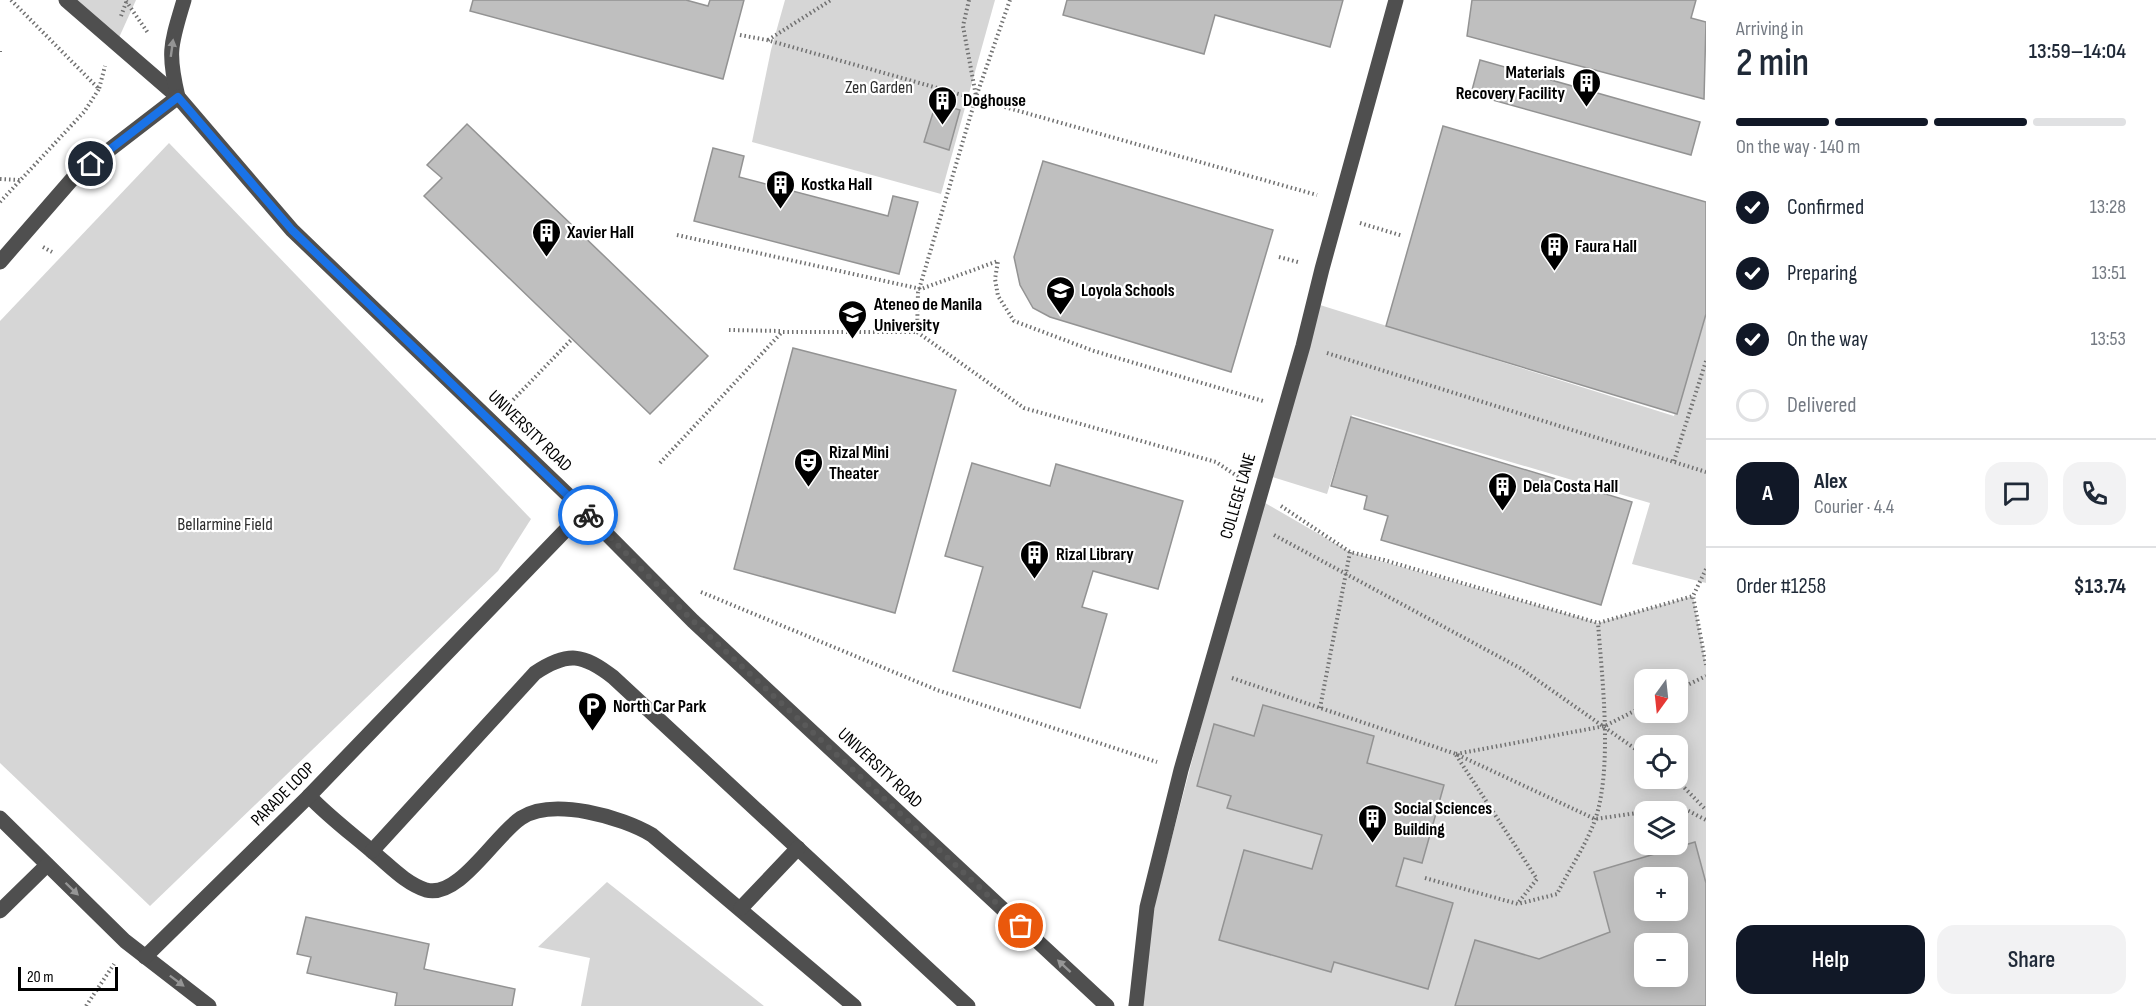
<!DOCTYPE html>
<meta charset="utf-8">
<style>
:root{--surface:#fff;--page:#f2f2f3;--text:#1f2937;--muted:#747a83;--line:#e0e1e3;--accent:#111827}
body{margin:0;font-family:"Sofia Sans Condensed",sans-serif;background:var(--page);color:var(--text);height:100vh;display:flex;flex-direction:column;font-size:22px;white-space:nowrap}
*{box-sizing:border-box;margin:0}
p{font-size:20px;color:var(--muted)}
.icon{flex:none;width:33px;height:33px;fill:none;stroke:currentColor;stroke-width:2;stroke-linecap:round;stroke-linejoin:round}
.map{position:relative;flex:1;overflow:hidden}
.details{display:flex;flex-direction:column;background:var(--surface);width:450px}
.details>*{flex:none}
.needle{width:39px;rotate:195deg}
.tools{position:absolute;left:1634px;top:669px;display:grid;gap:12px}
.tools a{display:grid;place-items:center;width:54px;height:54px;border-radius:12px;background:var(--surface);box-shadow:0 3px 15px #0003;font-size:30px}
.scale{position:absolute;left:18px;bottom:15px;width:100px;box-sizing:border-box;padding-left:6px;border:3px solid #000;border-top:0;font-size:16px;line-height:21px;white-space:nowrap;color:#000;-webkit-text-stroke:4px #fff;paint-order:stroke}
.pin{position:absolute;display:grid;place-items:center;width:51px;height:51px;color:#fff;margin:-26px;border:3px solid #fff;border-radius:50%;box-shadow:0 2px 6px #0007}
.courier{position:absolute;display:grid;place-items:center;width:60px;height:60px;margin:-30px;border:4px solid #1a73e8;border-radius:50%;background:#fff;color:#222;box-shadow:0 2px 8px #0007}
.headline em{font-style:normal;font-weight:600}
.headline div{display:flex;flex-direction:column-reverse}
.headline{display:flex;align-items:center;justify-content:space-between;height:102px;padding:0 30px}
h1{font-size:39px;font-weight:600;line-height:45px}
.bar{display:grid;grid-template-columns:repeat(4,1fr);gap:9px 6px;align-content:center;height:72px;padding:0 30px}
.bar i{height:8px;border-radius:4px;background:var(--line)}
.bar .current{background:var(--accent)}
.bar p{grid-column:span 4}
.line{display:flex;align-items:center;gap:15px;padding:0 30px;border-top:2px solid var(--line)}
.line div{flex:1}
.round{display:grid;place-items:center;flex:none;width:63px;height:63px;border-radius:18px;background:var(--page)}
ol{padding:0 30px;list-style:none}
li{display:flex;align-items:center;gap:18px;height:66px}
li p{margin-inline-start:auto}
li .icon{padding:6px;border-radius:50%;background:var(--accent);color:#fff;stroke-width:4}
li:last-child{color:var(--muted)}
li i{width:33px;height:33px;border:3px solid var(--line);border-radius:50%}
.primary-button{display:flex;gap:12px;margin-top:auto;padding:12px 30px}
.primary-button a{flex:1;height:69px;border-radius:18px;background:var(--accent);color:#fff;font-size:24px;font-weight:600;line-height:69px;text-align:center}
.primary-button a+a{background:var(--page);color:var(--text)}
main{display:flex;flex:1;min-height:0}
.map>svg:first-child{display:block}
.green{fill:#d6d6d6;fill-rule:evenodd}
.building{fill:#bfbfbf;stroke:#939393;stroke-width:1.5;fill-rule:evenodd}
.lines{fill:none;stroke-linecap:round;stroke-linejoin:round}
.path{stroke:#717171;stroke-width:4;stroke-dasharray:1.5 3;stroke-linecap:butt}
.minor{stroke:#4f4f4f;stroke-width:15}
.oneway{fill:#959595}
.done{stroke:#595959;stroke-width:6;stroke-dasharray:0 10.8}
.route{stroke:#1a73e8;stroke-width:8}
.labels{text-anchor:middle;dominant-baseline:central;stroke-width:4.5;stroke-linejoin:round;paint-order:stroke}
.poi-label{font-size:18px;font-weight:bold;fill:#000;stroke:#fff;text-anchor:start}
.park-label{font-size:18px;fill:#2d2d2d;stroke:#fff}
.street-label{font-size:18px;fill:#000;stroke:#fff}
</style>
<main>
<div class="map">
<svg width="1706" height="1006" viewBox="0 0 1706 1006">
<rect width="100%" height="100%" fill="#fff"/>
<g class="green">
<polygon points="74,0 136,0 117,42"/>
<polygon points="785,0 995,0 941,194 752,142 771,50"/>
<polygon points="169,143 531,519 498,571 150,906 0,763 0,321"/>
<polygon points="1706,294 1706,583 1632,564 1650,503 1352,415 1327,494 1269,476 1320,305 1674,416"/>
<path d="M1260,500L1350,552L1598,623L1693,596L1706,665V1006H1128ZM1644,680H1677V712H1644ZM1644,746H1677V778H1644ZM1644,812H1677V844H1644ZM1644,878H1677V910H1644ZM1644,944H1677V976H1644Z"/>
<polygon points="607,882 764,1006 581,1006 590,958 538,947"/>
</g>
<g class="building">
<polygon points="473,0 686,0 708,6 710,0 744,0 723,79 470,11"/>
<polygon points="1067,0 1343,0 1330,47 1215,15 1204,54 1063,15"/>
<polygon points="1472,0 1696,0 1691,18 1706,22 1704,99 1467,36"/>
<polygon points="1480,60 1700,122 1691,155 1471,94"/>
<polygon points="936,103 960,110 949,150 924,142"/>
<polygon points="467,124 708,356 650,414 424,196 442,178 427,165"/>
<polygon points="1443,126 1706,202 1706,314 1677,414 1386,326"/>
<polygon points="713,148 744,156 739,177 888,216 893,196 918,202 899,274 694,221"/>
<polygon points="1043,161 1273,230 1231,372 1050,317 1033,308 1020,285 1014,257"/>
<polygon points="793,348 956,390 895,613 734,569"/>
<polygon points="1351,417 1632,502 1601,605 1381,540 1388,516 1364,509 1367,496 1331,486"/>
<polygon points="972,463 1050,486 1056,464 1183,501 1158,589 1093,571 1082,607 1107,614 1080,708 953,671 983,567 945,556"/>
<polygon points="1263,705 1374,736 1367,763 1444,785 1422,863 1404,858 1396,886 1453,903 1428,989 1334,962 1331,972 1219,940 1244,850 1312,869 1322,835 1227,808 1231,796 1197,786 1214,724 1254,736"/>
<path d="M1695,842L1706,883V1006H1455L1475,940L1539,959L1610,932L1594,872ZM1644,878H1677V910H1644ZM1644,944H1677V976H1644Z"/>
<polygon points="306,917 429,944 424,969 515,989 512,1006 395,1006 397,993 307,973 311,957 297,954"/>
</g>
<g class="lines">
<g class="path">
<polyline points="11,0 99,89 105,66"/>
<polyline points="969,0 963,26 976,96"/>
<polyline points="1010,0 976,97 918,293 917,332 1024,408 1216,462 1240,478"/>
<polyline points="126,1 148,33"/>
<polyline points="121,16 127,0"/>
<polyline points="740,35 767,40 1317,195"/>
<polyline points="768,40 831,0"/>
<polyline points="0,51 0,52"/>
<polyline points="0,179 20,180"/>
<polyline points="0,202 84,112 99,89"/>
<polyline points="1360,223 1403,236"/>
<polyline points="677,235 921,289 998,261 995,279 998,296 1014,321 1094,351 1263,401"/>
<polyline points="43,247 52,252"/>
<polyline points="1279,257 1298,262"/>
<polyline points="729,330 781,331"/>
<polyline points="1327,353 1706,472"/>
<polyline points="510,403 572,339"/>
<polyline points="1674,461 1706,361"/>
<polyline points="660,463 782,332 916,332"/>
<polyline points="1281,506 1350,552 1384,560 1598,623 1693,596"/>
<polyline points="1274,535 1520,668 1644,755"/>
<polyline points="1706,569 1693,596 1706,665"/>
<polyline points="701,592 937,690 1157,762"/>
<polyline points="1232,678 1456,754 1595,819 1644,812"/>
<polyline points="1677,690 1706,676"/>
<polyline points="1320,708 1350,552"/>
<polyline points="1456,754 1605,726 1644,706"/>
<polyline points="1456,755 1537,879 1518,903"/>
<polyline points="1675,778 1706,810"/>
<polyline points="1645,812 1679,806 1706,820"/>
<path d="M1425,878L1518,904L1557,894C1569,870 1586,845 1595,820C1613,768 1602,678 1598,623"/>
<polyline points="86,1006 114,964"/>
</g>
<g class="minor">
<polyline points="66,0 178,97 292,230 569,496 693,621 1107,1006"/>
<path d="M178,97C167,51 171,44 184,0"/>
<polyline points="0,262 74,177 178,97"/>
<path d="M309,796C329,817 352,834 374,853C390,866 405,883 426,890C459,899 495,835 521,818C553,797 622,817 652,835L854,1006"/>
<polyline points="0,818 125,941 209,1006"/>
<path d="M372,851L535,673C568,651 583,654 613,677L968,1006"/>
<polyline points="741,908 798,848"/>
<polyline points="0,911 47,865"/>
<polyline points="145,957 309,796 584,511"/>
<polyline points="1136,1006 1147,907 1181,770 1303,346 1322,269 1396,0"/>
</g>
</g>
<defs><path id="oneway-solid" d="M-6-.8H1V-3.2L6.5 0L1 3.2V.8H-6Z" transform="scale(1.5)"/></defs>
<g class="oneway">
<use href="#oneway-solid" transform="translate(172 48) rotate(-82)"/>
<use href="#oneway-solid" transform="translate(72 889) rotate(44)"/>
<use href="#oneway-solid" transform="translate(1064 966) rotate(-137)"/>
<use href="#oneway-solid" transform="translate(177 981) rotate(37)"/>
</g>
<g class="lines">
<polyline class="done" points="588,515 693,621 1021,926"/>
<polyline class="route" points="91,164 178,97 292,230 588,515"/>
</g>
<defs>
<symbol id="building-pin" viewBox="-11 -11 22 30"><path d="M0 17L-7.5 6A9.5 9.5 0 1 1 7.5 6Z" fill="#000" stroke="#fff"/><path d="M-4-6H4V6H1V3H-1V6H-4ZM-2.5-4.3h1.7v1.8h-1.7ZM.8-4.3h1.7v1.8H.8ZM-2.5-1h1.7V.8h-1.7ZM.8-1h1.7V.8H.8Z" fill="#fff"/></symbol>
<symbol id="university-pin" viewBox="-11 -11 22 30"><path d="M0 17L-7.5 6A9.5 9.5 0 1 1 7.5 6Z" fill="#000" stroke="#fff"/><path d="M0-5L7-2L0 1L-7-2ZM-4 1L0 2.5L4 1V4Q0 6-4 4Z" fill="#fff"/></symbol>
<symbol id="theatre-pin" viewBox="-11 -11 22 30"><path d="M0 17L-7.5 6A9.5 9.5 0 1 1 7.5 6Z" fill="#000" stroke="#fff"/><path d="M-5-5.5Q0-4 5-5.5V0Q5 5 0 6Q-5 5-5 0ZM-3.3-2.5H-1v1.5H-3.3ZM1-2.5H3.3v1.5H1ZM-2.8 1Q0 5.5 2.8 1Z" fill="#fff"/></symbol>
<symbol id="parking-pin" viewBox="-11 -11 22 30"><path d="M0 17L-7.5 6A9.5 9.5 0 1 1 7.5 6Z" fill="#000" stroke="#fff"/><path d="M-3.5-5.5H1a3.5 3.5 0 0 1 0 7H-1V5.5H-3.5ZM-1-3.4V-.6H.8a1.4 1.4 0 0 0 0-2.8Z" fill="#fff"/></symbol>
</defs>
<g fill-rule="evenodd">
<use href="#building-pin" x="1570" y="66" width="33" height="45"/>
<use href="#building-pin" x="926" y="84" width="33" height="45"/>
<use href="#building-pin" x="764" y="168" width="33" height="45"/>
<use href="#building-pin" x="530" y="216" width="33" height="45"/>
<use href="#building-pin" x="1538" y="230" width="33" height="45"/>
<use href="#university-pin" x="1044" y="274" width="33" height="45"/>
<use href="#university-pin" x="836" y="298" width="33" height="45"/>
<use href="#theatre-pin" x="792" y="446" width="33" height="45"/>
<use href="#building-pin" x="1486" y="470" width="33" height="45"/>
<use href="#building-pin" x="1018" y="538" width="33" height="45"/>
<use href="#parking-pin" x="576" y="690" width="33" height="45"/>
<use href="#building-pin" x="1356" y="802" width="33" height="45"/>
</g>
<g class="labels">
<g class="poi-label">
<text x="1565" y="72" text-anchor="end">Materials<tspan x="1565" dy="21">Recovery Facility</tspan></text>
<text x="963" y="100">Doghouse</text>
<text x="801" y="184">Kostka Hall</text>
<text x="567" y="232">Xavier Hall</text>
<text x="1575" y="246">Faura Hall</text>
<text x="1081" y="290">Loyola Schools</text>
<text x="874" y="304">Ateneo de Manila<tspan x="874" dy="21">University</tspan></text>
<text x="829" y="452">Rizal Mini<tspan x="829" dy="21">Theater</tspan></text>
<text x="1523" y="486">Dela Costa Hall</text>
<text x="1056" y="554">Rizal Library</text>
<text x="613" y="706">North Car Park</text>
<text x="1394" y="808">Social Sciences<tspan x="1394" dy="21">Building</tspan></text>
</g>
<g class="park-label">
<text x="879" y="87">Zen Garden</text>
<text x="225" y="524">Bellarmine Field</text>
</g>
<g class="street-label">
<text transform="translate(530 431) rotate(44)">UNIVERSITY ROAD</text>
<text transform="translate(1238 496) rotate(-74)">COLLEGE LANE</text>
<text transform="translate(880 768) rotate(43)">UNIVERSITY ROAD</text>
<text transform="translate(283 794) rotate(-45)">PARADE LOOP</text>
</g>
</g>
</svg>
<div class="tools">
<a><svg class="needle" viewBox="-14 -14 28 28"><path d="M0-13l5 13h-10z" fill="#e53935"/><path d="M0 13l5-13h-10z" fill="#747a83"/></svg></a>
<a><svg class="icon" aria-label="locate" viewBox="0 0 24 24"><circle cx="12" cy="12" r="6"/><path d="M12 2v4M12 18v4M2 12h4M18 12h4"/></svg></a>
<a><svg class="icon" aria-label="layers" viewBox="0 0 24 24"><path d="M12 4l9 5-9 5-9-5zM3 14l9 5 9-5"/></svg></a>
<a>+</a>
<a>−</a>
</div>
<div class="scale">20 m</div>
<div class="pin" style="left:1021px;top:926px;background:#ea580c"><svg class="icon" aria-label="bag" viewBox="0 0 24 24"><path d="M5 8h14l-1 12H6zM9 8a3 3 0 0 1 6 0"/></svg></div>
<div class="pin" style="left:91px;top:164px;background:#1f2937"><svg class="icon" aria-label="home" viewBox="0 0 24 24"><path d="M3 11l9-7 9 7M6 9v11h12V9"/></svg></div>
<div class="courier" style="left:588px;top:515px"><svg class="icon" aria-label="bike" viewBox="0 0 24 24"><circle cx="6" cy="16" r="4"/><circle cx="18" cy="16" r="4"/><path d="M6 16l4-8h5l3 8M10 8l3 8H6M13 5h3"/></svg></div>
</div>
<section class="details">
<div class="headline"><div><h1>2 min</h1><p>Arriving in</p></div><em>13:59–14:04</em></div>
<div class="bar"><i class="current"></i><i class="current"></i><i class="current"></i><i></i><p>On the way · 140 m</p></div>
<ol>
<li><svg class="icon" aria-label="check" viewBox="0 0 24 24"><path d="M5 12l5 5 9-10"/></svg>Confirmed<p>13:28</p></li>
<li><svg class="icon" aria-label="check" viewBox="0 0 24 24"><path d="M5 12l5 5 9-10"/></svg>Preparing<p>13:51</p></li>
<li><svg class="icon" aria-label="check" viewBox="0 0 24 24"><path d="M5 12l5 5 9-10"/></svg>On the way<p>13:53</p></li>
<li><i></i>Delivered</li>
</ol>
<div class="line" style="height:108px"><b class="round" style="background:var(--accent);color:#fff">A</b><div><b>Alex</b><p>Courier · 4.4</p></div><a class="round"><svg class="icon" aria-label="chat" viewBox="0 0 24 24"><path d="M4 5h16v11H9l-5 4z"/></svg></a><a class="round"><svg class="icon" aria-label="phone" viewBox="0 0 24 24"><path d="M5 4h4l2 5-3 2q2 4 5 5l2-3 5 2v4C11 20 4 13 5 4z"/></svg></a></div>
<div class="line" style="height:78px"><div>Order #1258</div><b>$13.74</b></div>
<div class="primary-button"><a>Help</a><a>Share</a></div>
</section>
</main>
